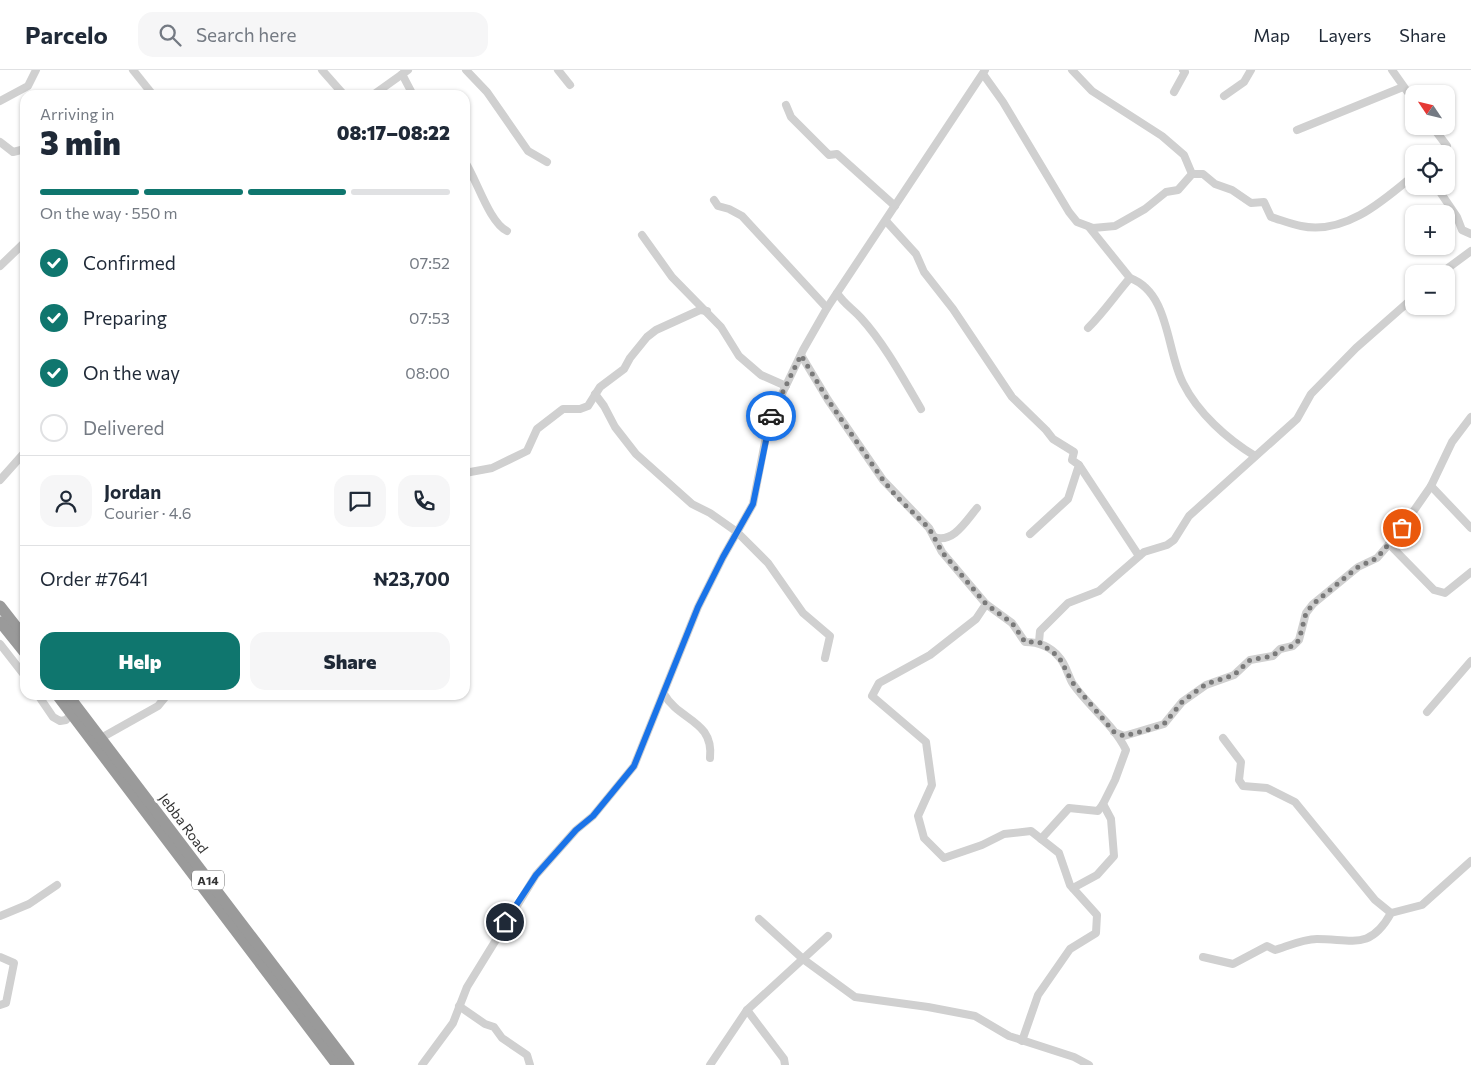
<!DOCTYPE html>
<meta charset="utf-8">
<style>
:root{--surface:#fff;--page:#f6f6f7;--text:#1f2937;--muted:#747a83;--line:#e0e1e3;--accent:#0f766e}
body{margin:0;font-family:Commissioner,sans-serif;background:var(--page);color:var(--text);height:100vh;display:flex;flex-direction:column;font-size:19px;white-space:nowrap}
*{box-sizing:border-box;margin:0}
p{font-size:16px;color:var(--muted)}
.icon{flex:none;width:28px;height:28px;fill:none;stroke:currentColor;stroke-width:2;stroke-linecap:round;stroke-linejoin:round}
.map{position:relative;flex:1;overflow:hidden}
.sheet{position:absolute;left:20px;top:20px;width:450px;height:610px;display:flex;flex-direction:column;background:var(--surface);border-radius:15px;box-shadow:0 1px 4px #0004}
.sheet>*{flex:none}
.needle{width:32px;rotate:305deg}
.controls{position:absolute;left:1405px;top:15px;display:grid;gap:10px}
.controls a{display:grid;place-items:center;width:50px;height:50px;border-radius:10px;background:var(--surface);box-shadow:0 1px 4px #0004;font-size:25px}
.pin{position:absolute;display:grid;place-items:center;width:42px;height:42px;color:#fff;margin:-21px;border:2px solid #fff;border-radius:50%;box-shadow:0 1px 5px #0007}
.courier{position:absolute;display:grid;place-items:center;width:50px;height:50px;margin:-25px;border:4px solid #1a73e8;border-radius:50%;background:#fff;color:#222;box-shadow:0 1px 6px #0007}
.summary em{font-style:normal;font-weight:800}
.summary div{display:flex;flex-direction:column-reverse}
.summary{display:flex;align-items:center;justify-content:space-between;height:85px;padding:0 20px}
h1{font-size:32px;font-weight:800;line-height:38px}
.bar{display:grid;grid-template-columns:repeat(4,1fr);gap:8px 5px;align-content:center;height:60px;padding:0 20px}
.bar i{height:6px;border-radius:4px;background:var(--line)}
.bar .selected{background:var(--accent)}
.bar p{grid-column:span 4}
.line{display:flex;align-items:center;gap:12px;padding:0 20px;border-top:1px solid var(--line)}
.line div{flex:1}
.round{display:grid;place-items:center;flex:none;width:52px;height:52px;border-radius:15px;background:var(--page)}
ol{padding:0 20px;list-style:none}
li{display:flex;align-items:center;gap:15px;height:55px}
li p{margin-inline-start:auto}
li .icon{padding:5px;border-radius:50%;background:var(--accent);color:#fff;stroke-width:4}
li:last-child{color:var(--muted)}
li i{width:28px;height:28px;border:2px solid var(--line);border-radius:50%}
.action{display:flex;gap:10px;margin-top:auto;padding:10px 20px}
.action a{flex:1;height:58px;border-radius:15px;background:var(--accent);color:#fff;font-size:20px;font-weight:800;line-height:58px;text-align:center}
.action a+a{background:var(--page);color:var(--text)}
header{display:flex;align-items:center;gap:30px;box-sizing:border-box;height:70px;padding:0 25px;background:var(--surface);border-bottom:1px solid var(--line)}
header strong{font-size:24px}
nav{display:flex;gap:28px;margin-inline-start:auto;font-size:18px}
.search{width:350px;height:45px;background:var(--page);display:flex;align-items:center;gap:12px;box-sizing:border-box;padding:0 18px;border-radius:15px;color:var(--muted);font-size:19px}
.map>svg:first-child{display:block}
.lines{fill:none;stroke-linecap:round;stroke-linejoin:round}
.minor{stroke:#d0d0d0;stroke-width:8}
.highway{stroke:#9a9a9a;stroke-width:11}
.done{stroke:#7a7a7a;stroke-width:5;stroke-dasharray:0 9}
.route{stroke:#1a73e8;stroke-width:6}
.labels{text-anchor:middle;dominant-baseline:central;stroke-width:5;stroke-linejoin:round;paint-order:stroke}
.shield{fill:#fff;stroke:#707070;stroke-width:1}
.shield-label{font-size:12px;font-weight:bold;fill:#333}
.street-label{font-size:14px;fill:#333;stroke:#fff}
</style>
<header>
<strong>Parcelo</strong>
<div class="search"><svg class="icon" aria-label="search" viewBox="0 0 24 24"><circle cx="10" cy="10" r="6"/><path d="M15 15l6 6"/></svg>Search here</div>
<nav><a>Map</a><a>Layers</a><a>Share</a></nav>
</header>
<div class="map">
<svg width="1471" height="995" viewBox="0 0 1471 995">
<rect width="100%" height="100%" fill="#fff"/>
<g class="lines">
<g class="minor">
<polyline points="133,0 153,25"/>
<polyline points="322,0 344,25"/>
<polyline points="466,0 487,22 528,81 547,92"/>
<polyline points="558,0 570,15"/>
<polyline points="1392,0 1414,31"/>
<polyline points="402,4 413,25"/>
<polyline points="983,4 1003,32 1069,142 1077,152 1093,158 1115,156 1145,139 1166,122 1178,120 1192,104 1184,85 1162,66 1092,21 1072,0"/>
<polyline points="1174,22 1185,2 1183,0"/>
<polyline points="373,25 408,0"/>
<polyline points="1224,26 1244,12 1251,0"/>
<polyline points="0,31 28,16 36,0"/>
<polyline points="786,35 791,47 829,85 837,84 895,136"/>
<polyline points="1432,56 1447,76 1438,84"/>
<polyline points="1297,60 1403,17"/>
<polyline points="0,72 13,82 25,79"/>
<path d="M465,92C477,110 489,152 507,161"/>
<path d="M1192,104H1203L1215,114L1232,120L1251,133L1264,132L1271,147C1281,150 1291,154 1301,156C1345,165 1383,131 1414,105"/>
<polyline points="1436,116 1457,147 1462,160 1471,164"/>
<polyline points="714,130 718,136 729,139 742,146 827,238"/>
<polyline points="886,151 916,184 924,202 953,239 1012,327 1046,360 1053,369 1074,382 1072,390 1079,395 1068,429 1030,464"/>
<polyline points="642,165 672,207 721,257 739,286 761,305 786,316"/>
<polyline points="0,196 23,174"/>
<polyline points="1446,204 1448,198 1471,181"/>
<path d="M1130,208C1170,223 1166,280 1183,313C1198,343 1227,369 1255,386"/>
<path d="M837,223C845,235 852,238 861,248C884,273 904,310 921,339"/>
<path d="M1088,258C1104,242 1116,224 1130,208L1089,157"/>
<polyline points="801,285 828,330 883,410 929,458 942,482 986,534 976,549 930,585 879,613 872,626 926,672 932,715 918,746 924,768 944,788 982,775 1004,764 1031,761 1059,783 1070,815 1097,845 1096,863 1070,879 1038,925 1022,971"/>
<polyline points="595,324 604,336 615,357 636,384 692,434 710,443 737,462 768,493 803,543 830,566 825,588"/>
<polyline points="1079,395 1139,486"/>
<polyline points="465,403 492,398 527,381 537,359 563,339 580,339 588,336 600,317 624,299 630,288 647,267 656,260 700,240 707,241"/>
<polyline points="0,410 25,382"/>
<polyline points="1431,416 1471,458"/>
<path d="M934,467C953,474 966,451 977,438"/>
<polyline points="1389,474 1434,520 1445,523 1471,502"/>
<path d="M986,534L1012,553L1025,572C1038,572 1050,576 1059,587C1066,594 1068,606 1073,614C1089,637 1114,655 1126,680L1115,710L1103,734L1111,749L1114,786L1097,805L1073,818"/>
<polyline points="1039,572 1040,561 1068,533 1099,521 1144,482 1167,475 1174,470 1189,446 1297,349 1311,324 1356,278 1414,227"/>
<polyline points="0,574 25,606"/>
<path d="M664,624C679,651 714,650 710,688"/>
<polyline points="38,625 53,647 60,651 66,650 71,644"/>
<polyline points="1427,642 1471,591"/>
<polyline points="1114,662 1124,666 1164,654 1182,632 1206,615 1234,605 1250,590 1273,586 1280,579 1293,576 1299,570 1306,543 1313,534 1358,497 1377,488 1397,465 1431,416 1452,372 1471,347"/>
<polyline points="101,668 158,636 167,625"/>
<polyline points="1223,668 1241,692 1239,710 1243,716 1267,718 1295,732 1375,830 1391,843"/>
<polyline points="1041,769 1069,738 1098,741 1103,734"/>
<polyline points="0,846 29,834 57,815"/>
<polyline points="759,849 803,889 855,927 928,937 975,946 1009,966 1074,987 1089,995"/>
<polyline points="0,887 14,893 6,933 0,935"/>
<path d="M1203,887L1233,894L1267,876L1275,880C1288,876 1303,869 1317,869C1352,869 1370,881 1391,843L1422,835L1471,791"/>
<polyline points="459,936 485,954 494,957 502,968 527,985 530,995"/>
<polyline points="747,940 784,989 785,995"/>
<polyline points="422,995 453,953 467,917 536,805 576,760 593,746 634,696 698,537 723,487 753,434 769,351 803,280 827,238 985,0"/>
<polyline points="710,995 747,940 828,866"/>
</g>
<g class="highway">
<polyline points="0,536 25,568"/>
<polyline points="0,552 25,583"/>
<polyline points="57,625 337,995"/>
<polyline points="68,625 349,995"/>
</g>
</g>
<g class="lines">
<polyline class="done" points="771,346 801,285 828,330 883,410 896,426 929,458 942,482 986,534 1012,553 1025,572 1039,572 1059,587 1072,612 1114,662 1124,666 1151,659 1164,654 1182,632 1206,614 1234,605 1250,590 1273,586 1280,579 1293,576 1299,570 1306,543 1313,534 1358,497 1377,488 1402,458"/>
<polyline class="route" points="505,852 536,805 576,760 593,746 634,696 698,537 723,487 753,434 771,346"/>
</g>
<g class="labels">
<rect class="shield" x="192" y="800.5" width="32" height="19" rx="4"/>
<g class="shield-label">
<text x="208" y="810">A14</text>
</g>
<g class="street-label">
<text transform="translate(184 753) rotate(53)">Jebba Road</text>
</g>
</g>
</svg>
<div class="controls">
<a><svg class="needle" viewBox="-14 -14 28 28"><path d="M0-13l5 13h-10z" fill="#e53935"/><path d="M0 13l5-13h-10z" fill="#747a83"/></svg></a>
<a><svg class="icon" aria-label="locate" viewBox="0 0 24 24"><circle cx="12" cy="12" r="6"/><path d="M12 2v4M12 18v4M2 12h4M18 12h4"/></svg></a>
<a>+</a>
<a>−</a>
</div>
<div class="pin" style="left:1402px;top:458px;background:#ea580c"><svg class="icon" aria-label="bag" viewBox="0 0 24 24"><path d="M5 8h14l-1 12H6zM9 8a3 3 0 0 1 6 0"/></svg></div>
<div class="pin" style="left:505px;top:852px;background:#1f2937"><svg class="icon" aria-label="home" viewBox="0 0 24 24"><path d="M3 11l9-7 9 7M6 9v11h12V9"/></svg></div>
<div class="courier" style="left:771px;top:346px"><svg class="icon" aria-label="car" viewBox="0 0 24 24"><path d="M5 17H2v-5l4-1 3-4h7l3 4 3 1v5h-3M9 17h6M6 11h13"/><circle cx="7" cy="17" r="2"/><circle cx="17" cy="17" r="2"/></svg></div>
<section class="sheet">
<div class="summary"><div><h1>3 min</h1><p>Arriving in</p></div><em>08:17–08:22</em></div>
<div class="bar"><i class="selected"></i><i class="selected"></i><i class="selected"></i><i></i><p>On the way · 550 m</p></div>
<ol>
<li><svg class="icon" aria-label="check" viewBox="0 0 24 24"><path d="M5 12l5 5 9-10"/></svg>Confirmed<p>07:52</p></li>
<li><svg class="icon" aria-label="check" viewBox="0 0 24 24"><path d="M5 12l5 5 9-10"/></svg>Preparing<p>07:53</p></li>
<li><svg class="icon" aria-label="check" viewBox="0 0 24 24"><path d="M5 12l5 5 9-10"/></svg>On the way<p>08:00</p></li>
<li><i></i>Delivered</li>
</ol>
<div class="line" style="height:90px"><a class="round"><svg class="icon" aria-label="person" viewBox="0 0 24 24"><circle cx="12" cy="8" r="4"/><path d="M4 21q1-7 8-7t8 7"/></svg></a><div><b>Jordan</b><p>Courier · 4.6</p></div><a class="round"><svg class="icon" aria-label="chat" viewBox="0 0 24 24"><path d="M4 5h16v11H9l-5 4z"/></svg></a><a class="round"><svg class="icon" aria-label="phone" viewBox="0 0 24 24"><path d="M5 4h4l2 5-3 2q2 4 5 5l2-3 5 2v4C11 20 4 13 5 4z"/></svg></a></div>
<div class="line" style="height:65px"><div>Order #7641</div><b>₦23,700</b></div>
<div class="action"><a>Help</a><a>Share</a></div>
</section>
</div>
